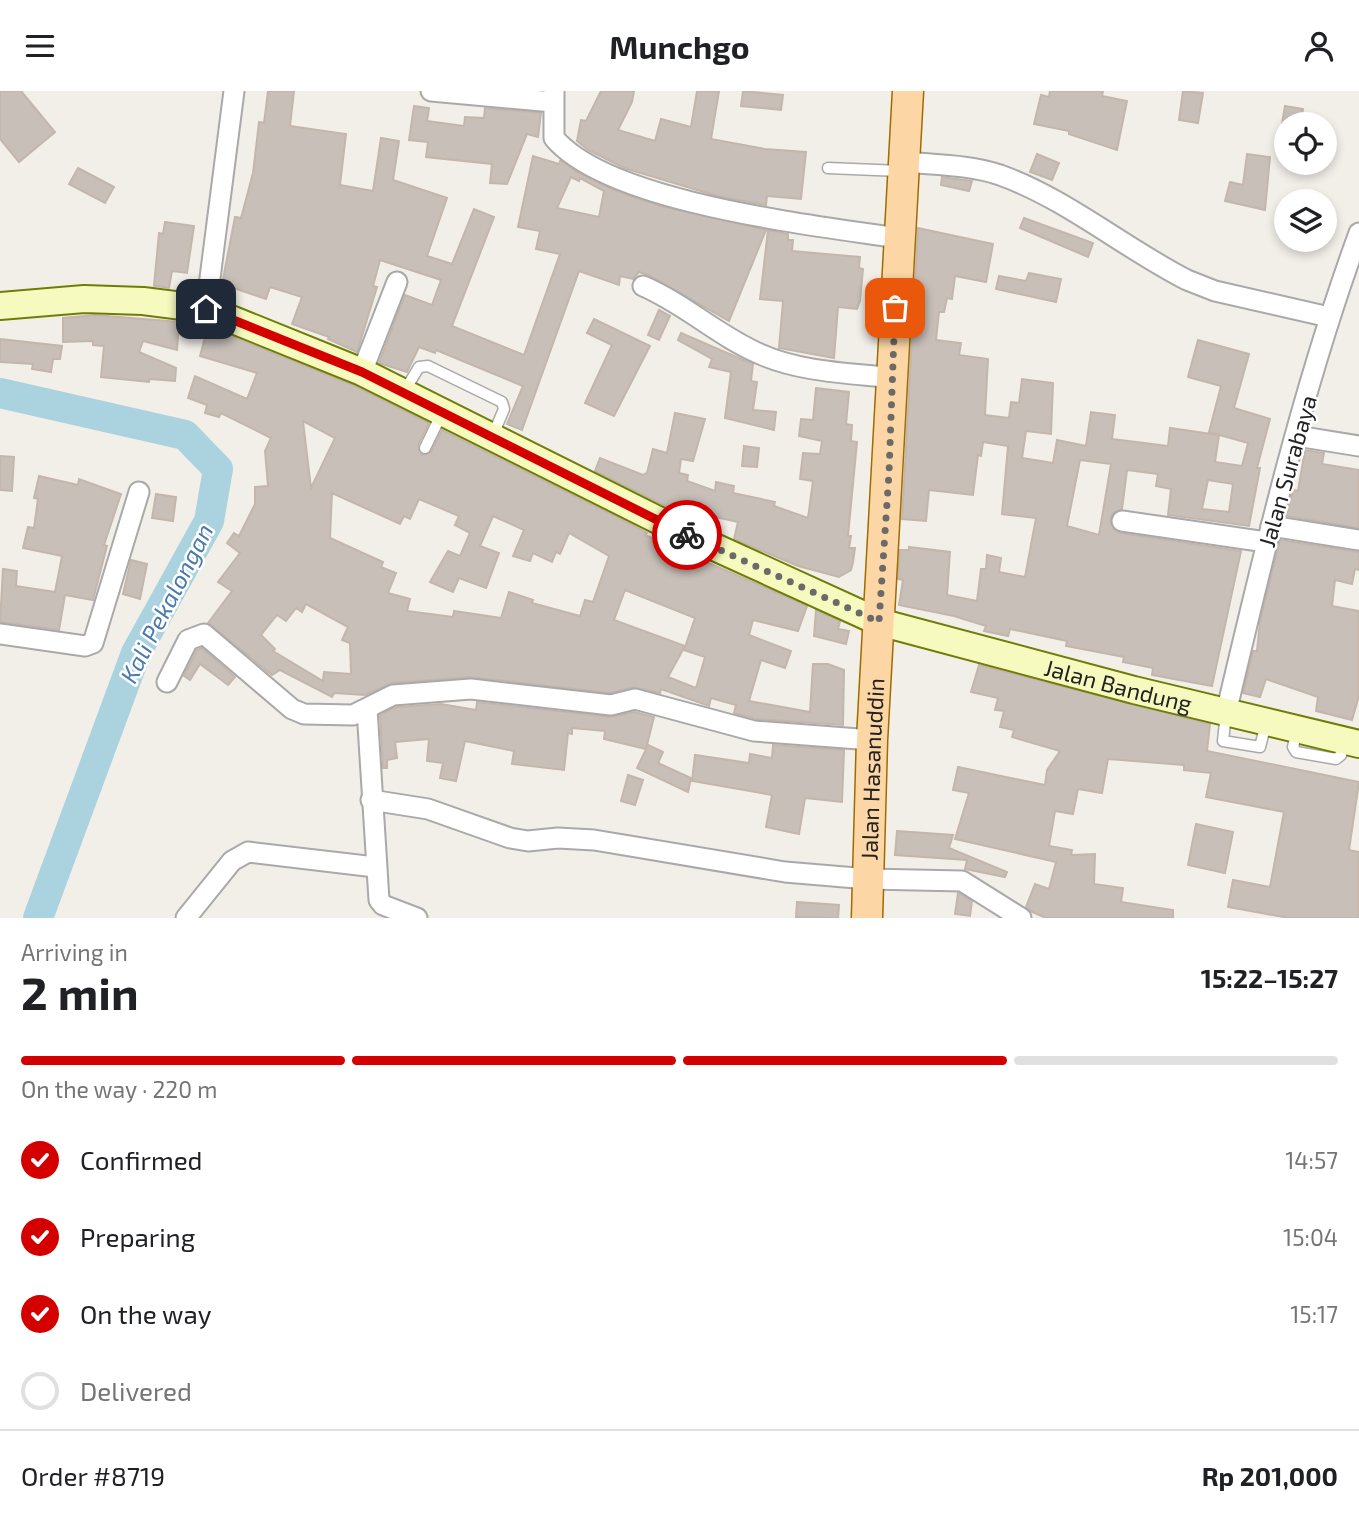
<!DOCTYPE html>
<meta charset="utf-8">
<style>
:root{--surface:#fff;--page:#f6f6f6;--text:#202124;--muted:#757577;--line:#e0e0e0;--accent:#d40000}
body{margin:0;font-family:"Exo 2",sans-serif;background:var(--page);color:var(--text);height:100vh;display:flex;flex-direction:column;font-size:26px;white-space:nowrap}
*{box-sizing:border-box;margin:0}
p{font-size:23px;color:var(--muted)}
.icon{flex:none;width:38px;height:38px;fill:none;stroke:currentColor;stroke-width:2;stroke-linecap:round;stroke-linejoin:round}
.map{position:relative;height:827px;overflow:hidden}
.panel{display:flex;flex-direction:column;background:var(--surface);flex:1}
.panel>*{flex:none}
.buttons{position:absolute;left:1274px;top:21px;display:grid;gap:14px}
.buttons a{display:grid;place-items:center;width:63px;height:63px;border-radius:50%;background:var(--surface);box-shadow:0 4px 10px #0003;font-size:35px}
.pin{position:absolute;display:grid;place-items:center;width:60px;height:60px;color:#fff;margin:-30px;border-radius:14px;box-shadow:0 4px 10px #0006}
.courier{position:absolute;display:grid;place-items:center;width:70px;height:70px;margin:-35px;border:5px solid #d40000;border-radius:50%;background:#fff;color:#222;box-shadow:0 2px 9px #0007}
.headline em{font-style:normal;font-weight:700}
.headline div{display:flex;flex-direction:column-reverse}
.headline{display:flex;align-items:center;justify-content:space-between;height:119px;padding:0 21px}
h1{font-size:46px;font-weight:700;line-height:52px}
.bar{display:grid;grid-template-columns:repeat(4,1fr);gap:10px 7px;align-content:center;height:84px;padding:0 21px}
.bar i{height:9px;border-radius:5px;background:var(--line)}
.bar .selected{background:var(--accent)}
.bar p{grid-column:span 4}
.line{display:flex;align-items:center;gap:18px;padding:0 21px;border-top:2px solid var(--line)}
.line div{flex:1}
ol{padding:0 21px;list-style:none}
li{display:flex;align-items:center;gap:21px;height:77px}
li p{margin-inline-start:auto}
li .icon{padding:7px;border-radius:50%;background:var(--accent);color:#fff;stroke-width:4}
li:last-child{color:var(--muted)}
li i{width:38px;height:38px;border:4px solid var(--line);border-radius:50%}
header{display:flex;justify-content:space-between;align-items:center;height:91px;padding:0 21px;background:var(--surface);font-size:32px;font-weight:700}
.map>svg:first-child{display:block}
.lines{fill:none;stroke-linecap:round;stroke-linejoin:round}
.river{stroke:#aad3df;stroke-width:30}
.building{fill:#c7bfb8;stroke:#c4b6ab;stroke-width:2;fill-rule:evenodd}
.lane-casing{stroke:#a9a9a9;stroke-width:13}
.street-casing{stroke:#a9a9a9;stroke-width:23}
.secondary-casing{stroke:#707d05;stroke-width:30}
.primary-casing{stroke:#a06b00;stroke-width:33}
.lane{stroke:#fff;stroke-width:10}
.street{stroke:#fff;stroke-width:19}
.secondary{stroke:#f7fabf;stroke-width:26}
.primary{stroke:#fcd6a4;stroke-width:30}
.done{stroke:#6b6a68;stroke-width:7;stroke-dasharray:0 12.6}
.route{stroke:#d40000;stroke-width:9}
.labels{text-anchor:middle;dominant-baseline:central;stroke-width:5;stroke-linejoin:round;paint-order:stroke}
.street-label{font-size:23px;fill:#222;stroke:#fff}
.water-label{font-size:24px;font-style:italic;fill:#4a7aab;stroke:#fff}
</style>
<header><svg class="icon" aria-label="menu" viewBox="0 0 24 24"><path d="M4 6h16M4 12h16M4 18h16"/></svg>Munchgo<svg class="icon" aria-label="person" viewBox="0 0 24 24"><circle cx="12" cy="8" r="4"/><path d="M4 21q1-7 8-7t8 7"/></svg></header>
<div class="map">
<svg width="1359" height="827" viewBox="0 0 1359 827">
<rect width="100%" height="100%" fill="#f2efe9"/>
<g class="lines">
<polyline class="river" points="0,302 185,344 218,378 209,430 136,562 38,827"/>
</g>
<g class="building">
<polygon points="0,0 21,0 55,41 19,71 0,48"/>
<path d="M268,0H294L290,35L346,43L340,94L373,100L381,47L399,50L393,89L447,107L427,165L452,173L474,118L494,126L452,235L524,264L560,163L536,158L540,140L518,136L533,65L559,73L561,68L575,80L614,99L661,115L766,139L729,230L648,184L639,181L633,188L620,185L619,194L579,180L522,339L507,333L523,295L436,259L435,262L419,256L407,281L379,272L405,204L432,214L441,189L380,169L373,195L377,196L357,261L328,248L329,246L292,233L302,206L270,196L266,208L222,193L235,126L241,127L253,82L259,31L264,32ZM571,86L579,90L580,87L604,100L599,126L557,117Z"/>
<polygon points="601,0 634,0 632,11 618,39 655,50 661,28 691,36 697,0 719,0 711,48 765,58 806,61 801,108 767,105 766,114 717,105 624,77 588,59 577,50 581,29 586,30"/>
<polygon points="743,0 783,4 781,19 741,15"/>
<polygon points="1050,0 1103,0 1102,5 1127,10 1117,59 1069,43 1069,40 1034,33 1041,4 1049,6"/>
<polygon points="1183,0 1203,2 1198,32 1179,29"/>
<polygon points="414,15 429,17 427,30 464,35 465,26 484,27 485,17 541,22 538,46 527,43 507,93 490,92 492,73 426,66 428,51 409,49"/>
<polygon points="1285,15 1303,18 1301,33 1282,33"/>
<polygon points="1037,63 1059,72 1052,89 1030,81"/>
<polygon points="1247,63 1270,66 1265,119 1225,110 1230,91 1243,94"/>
<polygon points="78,77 114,96 105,112 69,93"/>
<polygon points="942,86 972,90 969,100 941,94"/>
<polygon points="1024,127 1093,152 1088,166 1020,137"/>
<polygon points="165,131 194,135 187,182 172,180 169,197 154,195 159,142 163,143"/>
<path d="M918,137L993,153L986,191L955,185L952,208L947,207L944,221H939L936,249L961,252L959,264L988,268L985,324L1009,327L1011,311L1019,312L1022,288L1053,292L1051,343L1026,340L1022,367L1053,372L1057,349L1086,355L1091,321L1115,324L1112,348L1168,355L1170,337L1219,344L1215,371L1242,375L1248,352L1209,341L1221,295L1188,286L1198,249L1249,263L1234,317L1270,328L1257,377H1260L1249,435L1168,424L1171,398L1156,395L1158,383L1127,379L1122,418L1113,422L1110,429L1114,439L1120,442L1241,460L1212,595L1152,584L1153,577L1123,571L1124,566L1066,555L1067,550L1010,538L1008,545L984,540L986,535L954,525L899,514L903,489L898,488L900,459H909V456L950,461L947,504L977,510L981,478H986L987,464L1001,467L999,481L1025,486L1036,427L1002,423L1008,355L983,351L981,365L978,364L973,404L929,399L926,430L902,428ZM1080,369L1111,373L1099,444L1067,435ZM1208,389L1233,393L1229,421L1202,418Z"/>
<polygon points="768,139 788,143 788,149 793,149 792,160 860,166 859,177 863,178 860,210 857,218 838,216 834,267 779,257 783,210 760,208"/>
<polygon points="1029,182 1061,188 1056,211 996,198 999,185 1026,190"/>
<polygon points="659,219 670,225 659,249 648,244"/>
<polygon points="95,224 179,231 177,259 143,250 139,261 176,277 175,290 149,288 149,291 101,286 104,255 93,254 93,250 63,251 63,227"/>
<polygon points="594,228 650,255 614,325 585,312 612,254 587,242"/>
<path d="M207,239L229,244L357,296L429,332L418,354L422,364L431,361L442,339L623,429L647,442L645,444L807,515L798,540L753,529L749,544L791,560L785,577L761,569L749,610L810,621L813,573H828L844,579L843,634L756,628L734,622L736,614L711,607L709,615L661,598L660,602L633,596L610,602L470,586L392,592L365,604L334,602L332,606L280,579L272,584L208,532L232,500L218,491L240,462L227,452L234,442L239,445L255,413V396L268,395L265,360L271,347L221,322L219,326L205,322L207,314L188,307L195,285L247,308L257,282L200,265ZM303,330L335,347L311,397ZM332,402L400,433L404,425L410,428L419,408L459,425L455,434L470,442L460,465L448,460L430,491L453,501L459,487L486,497L499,462L480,455L493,425L524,439L513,465L530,470L533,462L552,471L556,461L560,463L569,442L609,465L593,511L585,509L580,525L532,512L533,509L509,501L501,527L454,520L453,526L407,520L410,508L388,502L396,482L381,476L383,471L330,447ZM625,499L695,527L684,559L705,566L696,597L668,586L685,555L614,529ZM306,513L348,536L342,549L350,552L351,583L324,581L323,590L273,560L275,558L261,544L277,524L286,530L296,517L302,521Z"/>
<polygon points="681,242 753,273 751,290 757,291 753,319 776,321 774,339 725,327 731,281 709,276 712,268 678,249"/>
<polygon points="0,248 62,255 60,268 53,268 51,281 32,278 33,273 0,271"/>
<polygon points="816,297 849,301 846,333 852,334 851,350 857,351 848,445 851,445 849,457 855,457 853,471 851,479 839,486 798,475 734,448 738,431 702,423 700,429 684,424 595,380 600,367 643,384 647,382 653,358 667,362 675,322 705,328 693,370 681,368 679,382 688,384 687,390 715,400 716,391 734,395 733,402 775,411 774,415 808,427 813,390 800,388 803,362 820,363 822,350 799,345 801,328 813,329"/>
<polygon points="744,355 759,357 757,376 742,375"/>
<polygon points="1305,359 1324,362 1322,373 1359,379 1359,437 1286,425 1293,399 1298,400"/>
<polygon points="0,365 14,366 12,400 0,399"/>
<polygon points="39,385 78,394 79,388 121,403 104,454 107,455 93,509 65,504 59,539 0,531 3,478 17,480 16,495 55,501 62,465 23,457 28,436 34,437 38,408 34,407"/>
<polygon points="156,403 176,406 173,430 152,427"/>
<polygon points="1280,449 1359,461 1359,479 1355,478 1352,493 1335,489 1332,515 1359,520 1359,605 1352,629 1316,620 1318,606 1266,588 1260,606 1243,602 1253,560 1257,560 1260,530"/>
<polygon points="131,469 147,473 140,508 123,503"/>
<polygon points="816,519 840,530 838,538 849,540 846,553 814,545"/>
<polygon points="202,557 235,586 228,594 200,573 190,589 184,585 197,559"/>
<polygon points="979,574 1210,633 1207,660 1359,691 1349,759 1359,761 1359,827 1289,827 1228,816 1233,789 1270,796 1284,721 1206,706 1211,682 1184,679 1184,674 1108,668 1102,702 1078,698 1073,723 1055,720 1049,755 1072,759 1071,764 1095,763 1094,793 1123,797 1121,811 1173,819 1173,827 1046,827 1032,821 1026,816 1035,793 1049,798 1056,771 955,748 969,702 953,699 958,676 1045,694 1047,679 1060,660 1012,646 1014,639 1000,636 1004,620 995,619 998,607 971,601"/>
<polygon points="477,611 610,626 635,621 654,626 646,658 604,648 605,640 572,637 572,643 568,642 564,679 512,673 514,660 465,650 456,690 440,687 443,672 427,670 429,648 395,651 397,667 387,669 387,677 383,677 380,624 396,616 441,613 476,619"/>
<polygon points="648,654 663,661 658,672 691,687 688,701 637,677"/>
<polygon points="773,654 844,659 842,711 805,707 799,743 766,736 772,704 692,690 695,664 749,672 750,663 772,667"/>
<polygon points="628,684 643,689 635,714 621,710"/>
<polygon points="1196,733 1233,741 1225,782 1188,774"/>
<polygon points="897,740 953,744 949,757 1007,781 1005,786 965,778 967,769 895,764"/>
<polygon points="958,802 972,810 970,825 955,823"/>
<polygon points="797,811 839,814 838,827 796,826"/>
</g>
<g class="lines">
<defs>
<g id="lane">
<polyline points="828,77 900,80"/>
<polyline points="404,301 419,276 428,275 502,311 504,318 493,344"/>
<polyline points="425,357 442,322"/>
<polyline points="1226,622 1223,650 1260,656 1266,632"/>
<polyline points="1297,639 1293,656 1296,661 1336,668 1341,664 1344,652"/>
</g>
<g id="street">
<polyline points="431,0 553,11"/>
<path d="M554,0V47C609,112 813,134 898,147"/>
<path d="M905,71C936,74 970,74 1000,84C1067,108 1124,157 1187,189L1215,200L1329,226"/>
<path d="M643,195C685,213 718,245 760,263C800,281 849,282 893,287"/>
<polyline points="206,218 234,0"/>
<polyline points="362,281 397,191"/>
<polyline points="1297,345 1359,355"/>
<polyline points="1122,430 1266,451"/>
<polyline points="1271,435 1359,449"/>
<polyline points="0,543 85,555 93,552 139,401"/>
<polyline points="167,591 188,549 204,543 292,618 304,623 353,624 393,604 471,598 611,614 635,608 754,640 872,649"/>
<polyline points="367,618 379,809 383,814 417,827"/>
<path d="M1226,622C1264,461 1302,298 1359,142"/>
<polyline points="371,709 428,718 510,747 528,750 558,747 594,749 785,781 868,788 962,790 1021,827"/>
<polyline points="186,827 232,770 248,761 375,776"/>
</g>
<g id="secondary">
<path id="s1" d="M0,215L84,208L143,210L206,218L362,281L686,443L879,531L1134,599L1359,653"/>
</g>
<g id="primary">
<path id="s2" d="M867,827L872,649L908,0"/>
</g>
</defs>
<use href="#lane" class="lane-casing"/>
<use href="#street" class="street-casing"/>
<use href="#secondary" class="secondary-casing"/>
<use href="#primary" class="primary-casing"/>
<use href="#lane" class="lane"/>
<use href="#street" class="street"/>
<use href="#secondary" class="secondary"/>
<use href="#primary" class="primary"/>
</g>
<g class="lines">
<polyline class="done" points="687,444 879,531 889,382 895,217"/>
<polyline class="route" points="206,218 362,281 687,444"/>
</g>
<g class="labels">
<g class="street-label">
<text transform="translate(1287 380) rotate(-74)">Jalan Surabaya</text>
<text stroke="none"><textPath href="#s1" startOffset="1197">Jalan Bandung</textPath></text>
<text stroke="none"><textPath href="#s2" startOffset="149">Jalan Hasanuddin</textPath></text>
</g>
<g class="water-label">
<text transform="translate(166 512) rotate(-63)">Kali Pekalongan</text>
</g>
</g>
</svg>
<div class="buttons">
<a><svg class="icon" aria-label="locate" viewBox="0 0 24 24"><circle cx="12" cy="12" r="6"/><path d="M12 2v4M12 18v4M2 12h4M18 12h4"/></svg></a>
<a><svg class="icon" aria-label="layers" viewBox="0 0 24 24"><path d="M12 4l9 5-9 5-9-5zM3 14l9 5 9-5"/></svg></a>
</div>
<div class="pin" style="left:895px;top:217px;background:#ea580c"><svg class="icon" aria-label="bag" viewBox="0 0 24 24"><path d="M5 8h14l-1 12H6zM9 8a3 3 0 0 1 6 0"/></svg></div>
<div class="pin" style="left:206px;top:218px;background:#1f2937"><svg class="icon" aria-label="home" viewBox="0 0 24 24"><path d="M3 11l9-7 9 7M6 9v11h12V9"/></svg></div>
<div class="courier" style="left:687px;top:444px"><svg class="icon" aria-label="bike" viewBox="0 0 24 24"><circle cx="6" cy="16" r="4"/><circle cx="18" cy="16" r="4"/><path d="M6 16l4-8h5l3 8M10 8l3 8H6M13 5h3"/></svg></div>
</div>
<section class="panel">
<div class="headline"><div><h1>2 min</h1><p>Arriving in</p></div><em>15:22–15:27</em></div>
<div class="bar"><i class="selected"></i><i class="selected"></i><i class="selected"></i><i></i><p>On the way · 220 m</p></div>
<ol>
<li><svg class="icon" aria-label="check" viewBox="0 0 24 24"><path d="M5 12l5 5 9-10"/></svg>Confirmed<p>14:57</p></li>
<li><svg class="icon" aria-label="check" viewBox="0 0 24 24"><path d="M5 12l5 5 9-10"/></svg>Preparing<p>15:04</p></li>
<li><svg class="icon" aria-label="check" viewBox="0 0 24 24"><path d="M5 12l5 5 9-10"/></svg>On the way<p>15:17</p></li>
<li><i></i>Delivered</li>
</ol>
<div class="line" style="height:91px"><div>Order #8719</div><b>Rp 201,000</b></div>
</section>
